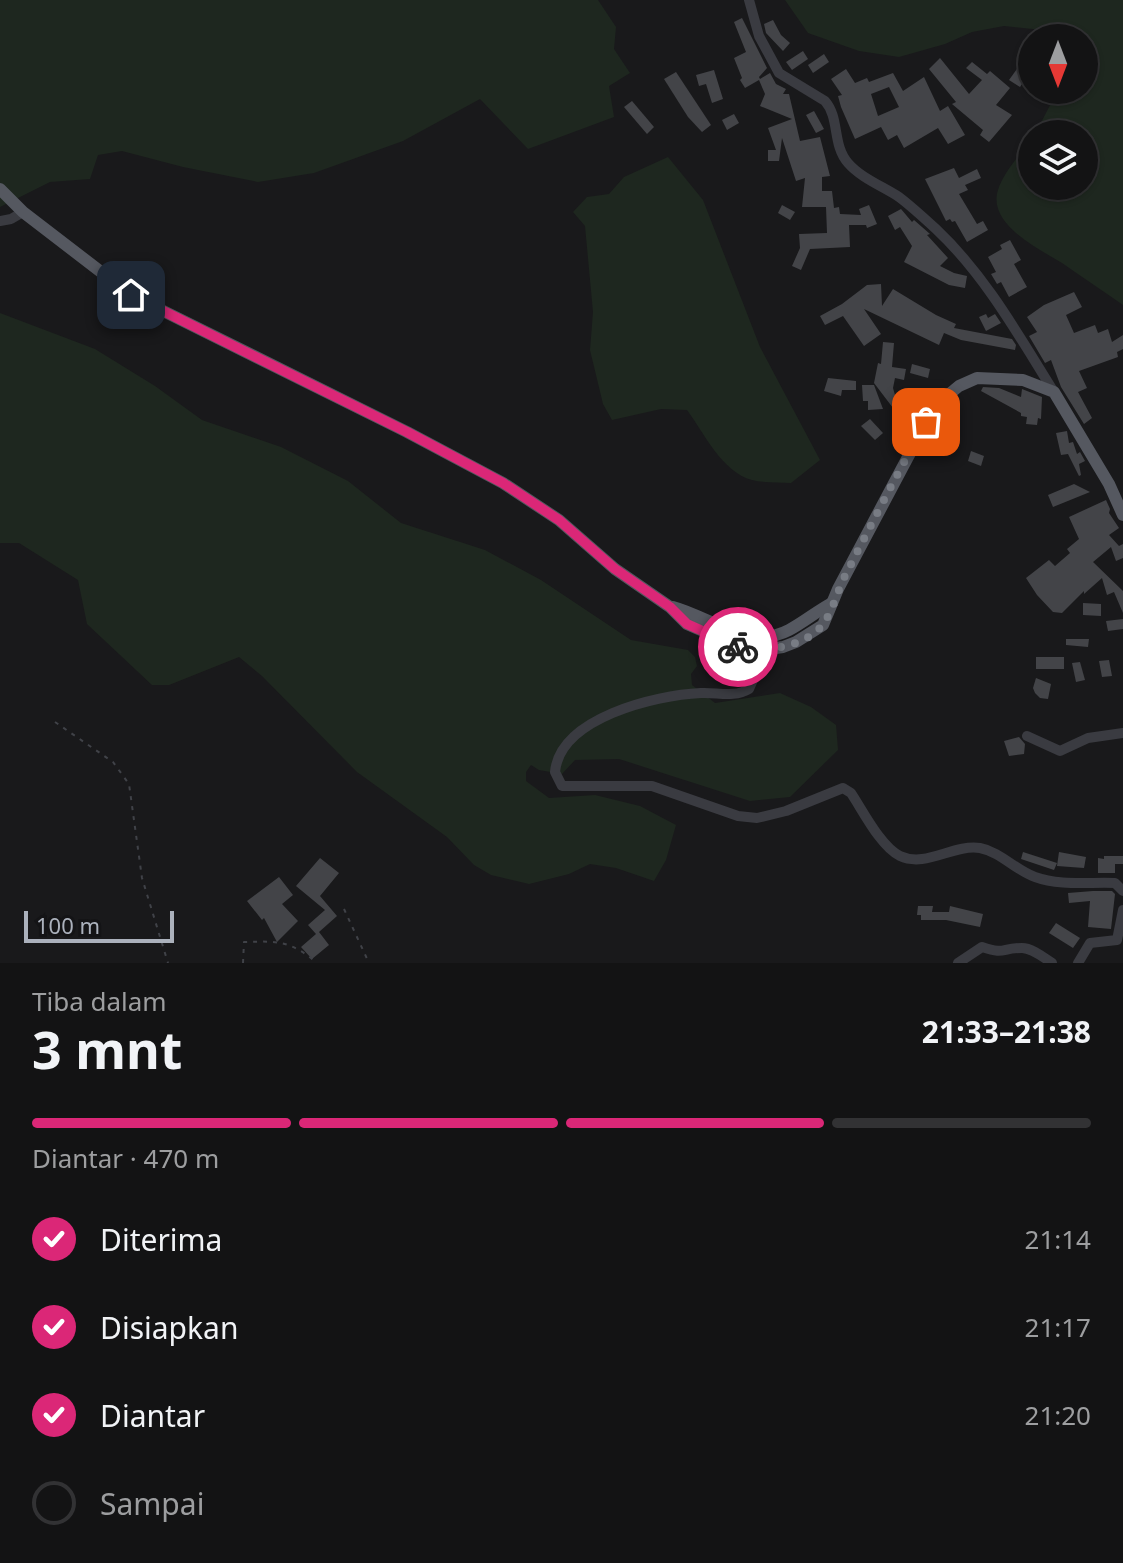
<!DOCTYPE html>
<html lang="id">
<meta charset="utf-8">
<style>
:root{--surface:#131314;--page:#202022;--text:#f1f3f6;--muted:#9d9ea0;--line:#323234;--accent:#db2777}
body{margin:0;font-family:"Noto Sans",sans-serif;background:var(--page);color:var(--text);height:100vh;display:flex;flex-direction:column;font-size:30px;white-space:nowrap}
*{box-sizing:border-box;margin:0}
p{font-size:26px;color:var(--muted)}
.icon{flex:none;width:44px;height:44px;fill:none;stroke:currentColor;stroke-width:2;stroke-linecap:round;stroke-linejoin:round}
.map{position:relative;height:963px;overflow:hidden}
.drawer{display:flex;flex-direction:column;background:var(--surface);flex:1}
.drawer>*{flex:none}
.needle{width:52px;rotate:180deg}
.tools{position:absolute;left:1018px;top:24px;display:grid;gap:16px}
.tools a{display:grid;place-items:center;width:80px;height:80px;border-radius:50%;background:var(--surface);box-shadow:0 2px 6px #0004,0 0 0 2px var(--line);font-size:40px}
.scale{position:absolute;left:24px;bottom:20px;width:150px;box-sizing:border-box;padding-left:8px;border:4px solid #abb1bc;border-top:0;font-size:22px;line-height:28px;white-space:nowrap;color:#abb1bc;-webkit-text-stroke:6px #141416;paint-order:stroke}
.pin{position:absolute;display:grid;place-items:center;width:68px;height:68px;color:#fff;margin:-34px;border-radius:16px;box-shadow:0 4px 12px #0006}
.courier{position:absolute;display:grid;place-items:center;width:80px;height:80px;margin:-40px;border:6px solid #db2777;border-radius:50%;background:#fff;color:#222;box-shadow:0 2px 10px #0007}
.head em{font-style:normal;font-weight:700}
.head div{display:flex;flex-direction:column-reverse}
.head{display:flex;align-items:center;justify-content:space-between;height:136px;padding:0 32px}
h1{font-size:52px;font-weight:700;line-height:60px}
.bar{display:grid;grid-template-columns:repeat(4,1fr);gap:12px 8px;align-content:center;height:96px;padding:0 32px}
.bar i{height:10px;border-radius:6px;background:var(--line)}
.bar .on{background:var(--accent)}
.bar p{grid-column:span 4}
ol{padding:0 32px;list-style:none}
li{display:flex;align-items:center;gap:24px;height:88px}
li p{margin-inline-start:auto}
li .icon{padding:8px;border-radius:50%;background:var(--accent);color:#fff;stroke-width:4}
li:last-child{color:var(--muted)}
li i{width:44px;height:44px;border:4px solid var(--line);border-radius:50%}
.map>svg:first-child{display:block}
.green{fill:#1e271f}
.building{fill:#434448;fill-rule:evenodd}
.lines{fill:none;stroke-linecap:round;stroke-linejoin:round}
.path{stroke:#404248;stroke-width:2;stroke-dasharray:4 6;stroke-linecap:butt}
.minor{stroke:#3a3b41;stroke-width:10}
.major{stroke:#555860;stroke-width:12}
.done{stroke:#787c84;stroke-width:8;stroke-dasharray:0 14.4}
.route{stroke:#db2777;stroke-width:10}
</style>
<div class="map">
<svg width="1123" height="963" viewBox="0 0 1123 963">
<rect width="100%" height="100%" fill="#19191b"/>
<g class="green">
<polygon points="0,0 598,0 616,27 614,49 630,73 609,86 614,117 528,149 480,99 403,141 314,173 258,182 183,167 122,151 98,155 90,179 50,182 0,207"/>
<path d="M785,0H1123V305C1103,291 1082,277 1062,263C1039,249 987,224 998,190C1004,171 1021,154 1032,138V186H1084V134H1035L1058,90H1084V38H1068L1061,32L1004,26L972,32L945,44L899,57L859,51L808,33Z"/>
<path d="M668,157L703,200L760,347L820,460L791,483C779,482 764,483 752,480C722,472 704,433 687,410L661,409L612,420L603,404L590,350L593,312L585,226L573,212L587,197L609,194L624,177Z"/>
<polygon points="0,313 95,349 155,386 202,420 281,447 348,481 401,523 485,550 541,580 631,640 688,650 695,657 697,666 691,674 692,685 715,703 780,693 811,707 836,725 838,750 790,797 750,801 619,759 575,760 562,774 539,770 531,765 526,772 526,781 549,798 595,795 640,806 676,825 666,860 654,881 616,868 590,864 569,874 529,884 491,875 474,865 447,837 357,772 262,676 239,657 169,685 152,685 87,624 78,580 19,543 0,543"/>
</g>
<g class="building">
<polygon points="742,18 767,68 759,77 760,79 770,73 776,84 786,89 783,94 789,94 800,141 820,137 830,176 822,177 822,191 832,191 834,208 839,207 840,214 861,215 859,209 869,205 877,224 867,228 866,225 849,225 850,247 810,249 801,270 792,266 800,248 799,234 827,233 826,207 802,207 805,178 796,181 782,138 779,161 768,161 768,150 776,150 768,128 792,119 760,106 765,94 759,80 745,88 740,80 742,78 734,58 746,52 734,22"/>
<polygon points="773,20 781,35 790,43 783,51 766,33 764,24"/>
<polygon points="1032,48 1032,69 1020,87 1009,80"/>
<polygon points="803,51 808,59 792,70 786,62"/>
<polygon points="824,54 829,62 813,73 808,65"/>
<polygon points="940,58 969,94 982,80 966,68 972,62 987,74 990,71 1010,88 996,105 1012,115 989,142 980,135 983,130 952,104 956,102 929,69"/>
<path d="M846,69L855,83L867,78L869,82L893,73L903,91L924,77L940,111L948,106L965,135L948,144L938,128L904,148L897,135L888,140L881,127L855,139L841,107L838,96L842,95L831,79ZM889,87L899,107L878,116L871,94Z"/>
<polygon points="714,70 723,99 712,103 706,84 699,86 696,75"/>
<polygon points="676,72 711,125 702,132 688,117 664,79"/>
<polygon points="632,101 654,127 647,134 624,107"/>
<polygon points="814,111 824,129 816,133 806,115"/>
<polygon points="734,114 739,123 727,130 722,120"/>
<polygon points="954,168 959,178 977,169 981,178 965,185 968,190 959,194 977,224 983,221 988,230 967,242 955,221 952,222 950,219 946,221 925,179"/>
<polygon points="782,205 795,212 790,220 778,213"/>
<polygon points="901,209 912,222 914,220 930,234 927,235 948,258 940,266 954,273 967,276 965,288 949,285 904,262 912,246 900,227 895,230 888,216"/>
<polygon points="1010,240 1021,260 1014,264 1027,287 1009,297 1001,282 997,284 991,274 996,272 988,257 1002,249 1000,245"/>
<polygon points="881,284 882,306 893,289 936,315 956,324 954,328 1012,339 1016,345 1015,350 961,340 944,333 939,345 864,309 881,334 864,346 843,316 825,325 820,316 842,304 867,285"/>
<polygon points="1074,292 1082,307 1066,315 1074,333 1095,325 1098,333 1108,329 1112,342 1123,335 1123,349 1117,352 1118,357 1079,371 1087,388 1078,392 1092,418 1084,424 1061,387 1051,360 1045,363 1029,336 1037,332 1027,317 1044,305"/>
<polygon points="986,314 988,318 995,314 1001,323 986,331 979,317"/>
<polygon points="883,342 894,343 892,367 906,369 904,380 895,378 893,388 899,409 907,402 915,414 912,418 915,424 909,429 874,383 878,363 881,364"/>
<polygon points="912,364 930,369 928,378 910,373"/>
<polygon points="828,378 856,381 856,390 842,390 841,396 824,391"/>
<polygon points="862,385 874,385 883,409 868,410 868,401 863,401"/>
<polygon points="983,387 999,388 1021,397 1022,389 1042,397 1041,419 1038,418 1037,425 1026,424 1027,417 1021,416 1021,413 981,391"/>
<polygon points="870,419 883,433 875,440 861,426"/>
<polygon points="1067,431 1069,443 1073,442 1077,454 1080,452 1085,461 1079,464 1081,475 1079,476 1068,454 1061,455 1056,433"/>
<polygon points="971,451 984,456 981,466 968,461"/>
<polygon points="1074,484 1090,492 1053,507 1048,495"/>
<polygon points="1106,500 1110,509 1109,513 1119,528 1109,535 1119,546 1123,544 1123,558 1116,561 1111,547 1093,562 1123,591 1123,613 1114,592 1107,595 1102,578 1084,594 1084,591 1062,613 1053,612 1037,595 1026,578 1049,560 1055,566 1070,553 1067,549 1079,539 1069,517"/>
<polygon points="1083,603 1101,604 1101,616 1083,615"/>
<polygon points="1123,619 1123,629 1108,631 1106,621"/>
<polygon points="1066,639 1089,639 1088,647 1066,645"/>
<rect x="1036" y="657" width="28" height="12"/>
<polygon points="1109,660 1112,676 1102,677 1099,661"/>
<polygon points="1080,662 1085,680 1076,682 1072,663"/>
<polygon points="1036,678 1051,684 1048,699 1040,698 1035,693 1033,688"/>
<polygon points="1019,737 1025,744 1024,754 1009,756 1004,741"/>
<polygon points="1023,852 1057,863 1054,870 1021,859"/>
<polygon points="1059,852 1086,857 1084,868 1057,866"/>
<polygon points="1104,856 1123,856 1123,864 1115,864 1115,873 1098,873 1098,858 1104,859"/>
<polygon points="320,858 339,873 320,896 337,916 319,932 329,945 312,959 301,947 316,934 308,925 325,910 296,886"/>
<polygon points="279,877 293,895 282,904 298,921 277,942 264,918 262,920 247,901"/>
<polygon points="1093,891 1112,891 1115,894 1111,929 1088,927 1090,901 1069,903 1068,893"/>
<polygon points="918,906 933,906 932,912 949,912 950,906 983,914 980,927 946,920 921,920 921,915 917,915"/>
<polygon points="1056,923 1080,938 1073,948 1049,933"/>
</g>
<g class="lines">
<g class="path">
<polyline points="55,722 113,762 129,784 142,878 168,963"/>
<polyline points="344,909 369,963"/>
<path d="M243,963L244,942C277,941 290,940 317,963"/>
</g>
<g class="minor">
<path d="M749,0L759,36L779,73L825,101C840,118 832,145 848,163C861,178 882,186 899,197C911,206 924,218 936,229C985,275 1019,336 1054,392"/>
<polyline points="0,221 11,219 23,212"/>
<path d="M707,634C711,640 713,646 719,650C733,660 751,660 753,680L749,689C734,698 717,692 701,693C655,695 560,718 555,772L562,786H652L738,816L757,818L786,811L843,788L851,793C863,811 881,847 900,856C926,868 953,844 980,848C1001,852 1015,870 1035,877C1059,886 1089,882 1115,883L1123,891"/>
<polyline points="1027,736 1060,751 1088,738 1123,733"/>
<path d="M958,963L982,947C1006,955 1000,948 1022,948C1032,948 1043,957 1052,963"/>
<polyline points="1078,963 1090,943 1117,940 1123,910"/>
</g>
<g class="major">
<polyline points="0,189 23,212 131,295 407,432 503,483 559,520 615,569 670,607 687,624 740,647 762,650 783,647 796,642 823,625 838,589 935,406 959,386 977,378 1023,380 1054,392 1109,484 1123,515"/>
<path d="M673,607C710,617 750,651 789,630C804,622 817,611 832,603"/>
</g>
</g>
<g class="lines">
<path class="done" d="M738,647C764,652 806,648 823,624C833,611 838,589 846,574C872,523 898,472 926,422"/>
<polyline class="route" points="131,295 407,432 503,483 559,520 615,569 670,607 687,624 738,647"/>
</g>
</svg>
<div class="tools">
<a><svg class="needle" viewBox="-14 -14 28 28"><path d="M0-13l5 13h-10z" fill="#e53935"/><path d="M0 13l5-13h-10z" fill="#9d9ea0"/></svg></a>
<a><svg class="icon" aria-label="layers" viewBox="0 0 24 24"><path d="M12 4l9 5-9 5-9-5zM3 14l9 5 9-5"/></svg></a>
</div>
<div class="scale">100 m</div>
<div class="pin" style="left:926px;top:422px;background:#ea580c"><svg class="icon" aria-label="bag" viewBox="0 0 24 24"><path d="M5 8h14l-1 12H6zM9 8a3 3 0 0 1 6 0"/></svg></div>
<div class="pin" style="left:131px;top:295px;background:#1f2937"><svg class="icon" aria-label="home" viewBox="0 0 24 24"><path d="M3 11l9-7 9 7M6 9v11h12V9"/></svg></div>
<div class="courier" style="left:738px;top:647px"><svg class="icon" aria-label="bike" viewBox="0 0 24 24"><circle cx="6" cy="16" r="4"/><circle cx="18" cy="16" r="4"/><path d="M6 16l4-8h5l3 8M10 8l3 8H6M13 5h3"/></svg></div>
</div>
<section class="drawer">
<div class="head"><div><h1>3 mnt</h1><p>Tiba dalam</p></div><em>21:33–21:38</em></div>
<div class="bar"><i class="on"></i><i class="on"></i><i class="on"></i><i></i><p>Diantar · 470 m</p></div>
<ol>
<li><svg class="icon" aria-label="check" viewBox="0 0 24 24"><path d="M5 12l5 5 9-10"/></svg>Diterima<p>21:14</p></li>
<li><svg class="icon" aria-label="check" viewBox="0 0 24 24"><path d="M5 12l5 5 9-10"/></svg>Disiapkan<p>21:17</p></li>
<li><svg class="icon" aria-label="check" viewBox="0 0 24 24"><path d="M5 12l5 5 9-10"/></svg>Diantar<p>21:20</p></li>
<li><i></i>Sampai</li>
</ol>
</section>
